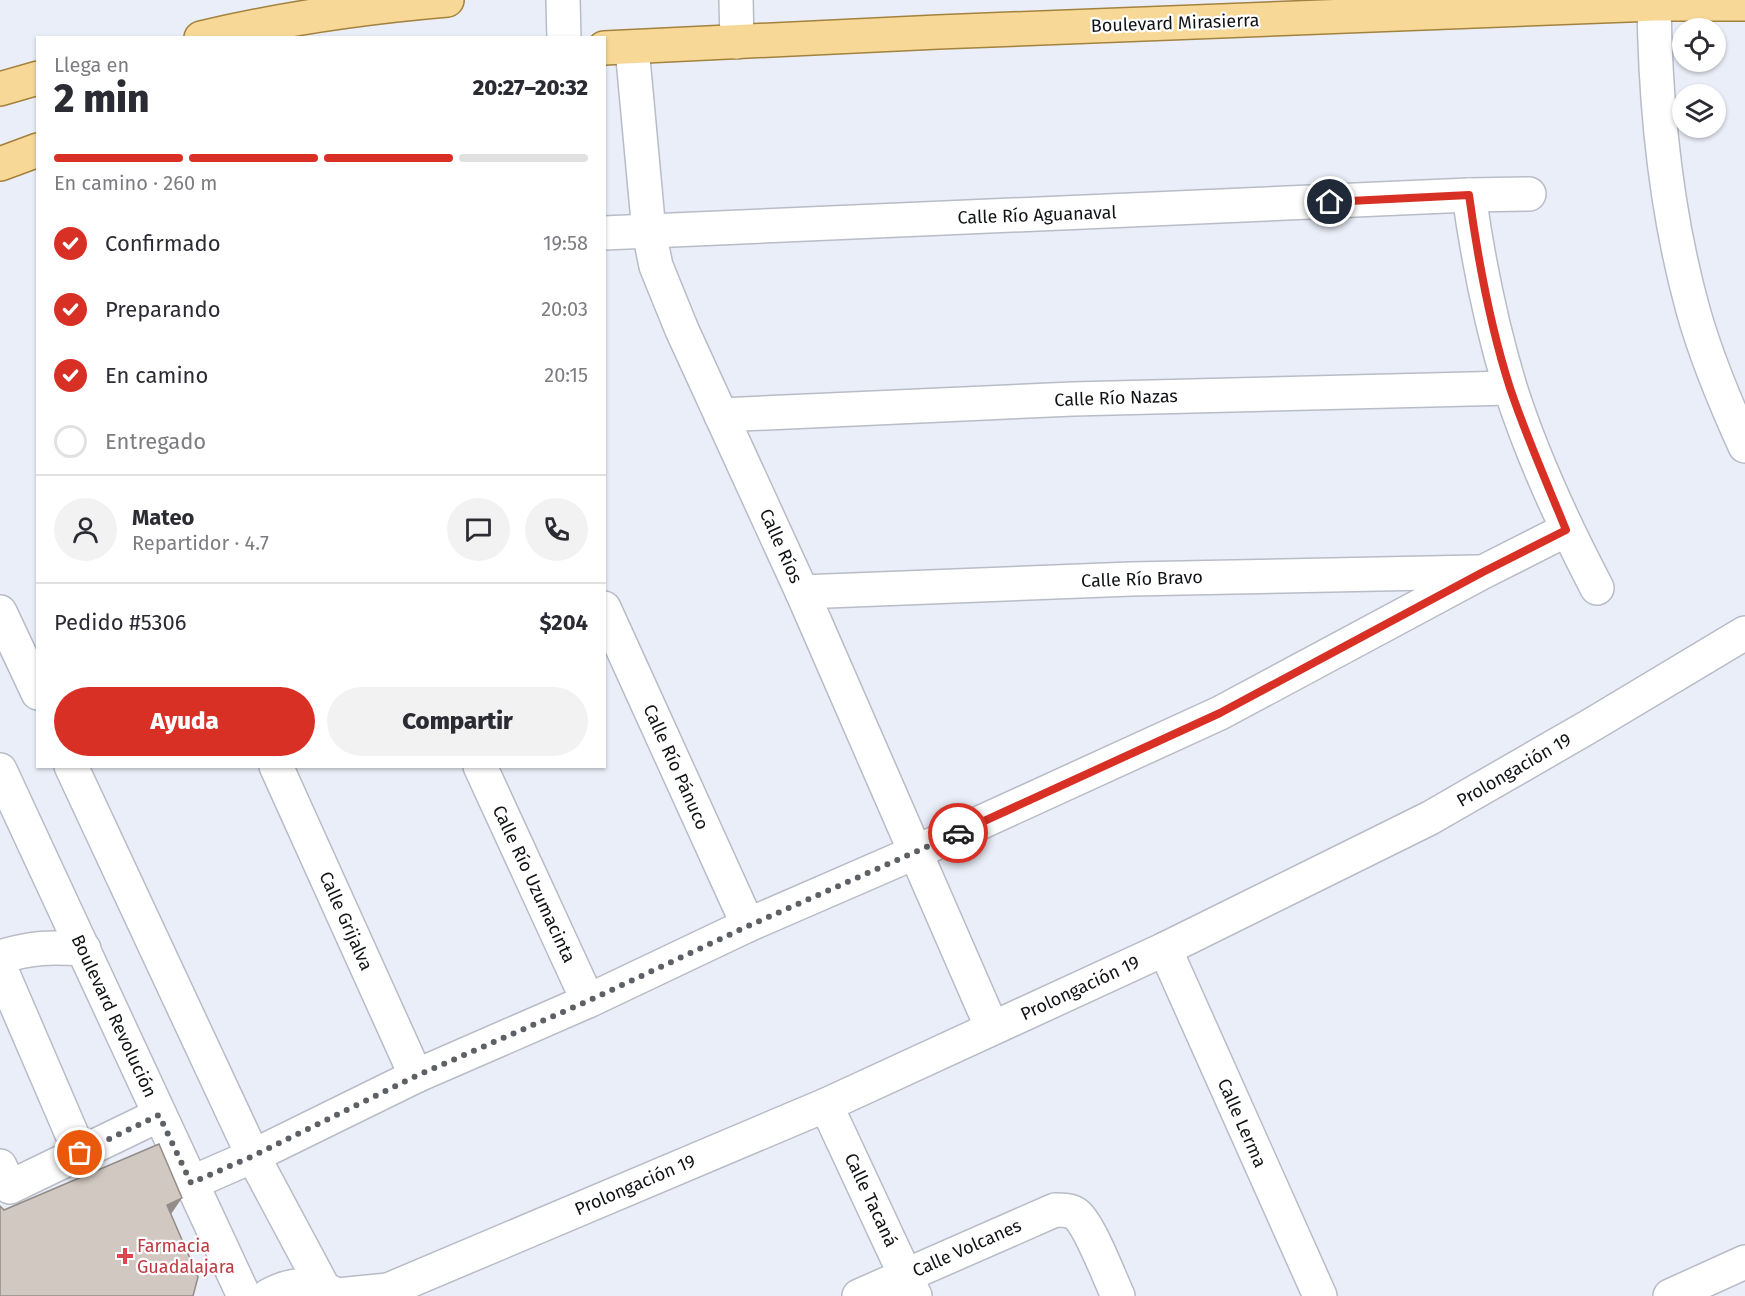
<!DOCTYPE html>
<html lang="es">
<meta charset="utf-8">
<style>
:root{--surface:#fff;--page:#f2f2f3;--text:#2b2b33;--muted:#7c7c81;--line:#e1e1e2;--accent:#d93025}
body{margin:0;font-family:"Fira Sans",sans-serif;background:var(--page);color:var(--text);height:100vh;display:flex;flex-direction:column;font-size:22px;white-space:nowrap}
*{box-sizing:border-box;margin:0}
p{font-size:20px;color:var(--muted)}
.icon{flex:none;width:33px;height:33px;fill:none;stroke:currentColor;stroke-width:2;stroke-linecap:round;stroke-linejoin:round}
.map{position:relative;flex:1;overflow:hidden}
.sheet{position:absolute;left:36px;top:36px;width:570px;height:732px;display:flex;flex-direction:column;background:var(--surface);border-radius:0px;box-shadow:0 2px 4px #0004}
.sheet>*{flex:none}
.fabs{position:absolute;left:1672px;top:18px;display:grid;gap:12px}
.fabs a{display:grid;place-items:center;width:54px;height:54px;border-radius:50%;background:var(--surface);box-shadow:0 2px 4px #0004;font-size:30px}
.pin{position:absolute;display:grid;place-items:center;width:51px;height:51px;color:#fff;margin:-26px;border:3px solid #fff;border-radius:50%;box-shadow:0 2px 6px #0007}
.courier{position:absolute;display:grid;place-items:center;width:60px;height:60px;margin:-30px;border:4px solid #d93025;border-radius:50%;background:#fff;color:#222;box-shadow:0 2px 8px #0007}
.summary em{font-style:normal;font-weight:800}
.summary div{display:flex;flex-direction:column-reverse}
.summary{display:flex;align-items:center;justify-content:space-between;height:102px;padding:0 18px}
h1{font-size:39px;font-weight:800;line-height:45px}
.bar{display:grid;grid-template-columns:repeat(4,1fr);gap:9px 6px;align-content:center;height:72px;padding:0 18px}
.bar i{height:8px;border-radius:4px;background:var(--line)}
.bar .active{background:var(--accent)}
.bar p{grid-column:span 4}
.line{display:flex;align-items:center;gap:15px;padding:0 18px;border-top:2px solid var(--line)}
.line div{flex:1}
.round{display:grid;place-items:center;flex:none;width:63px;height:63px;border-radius:32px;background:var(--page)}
ol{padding:0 18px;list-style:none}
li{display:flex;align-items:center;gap:18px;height:66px}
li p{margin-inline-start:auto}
li .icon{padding:6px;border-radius:50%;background:var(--accent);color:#fff;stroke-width:4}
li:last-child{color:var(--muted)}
li i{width:33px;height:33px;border:3px solid var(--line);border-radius:50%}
.primary-button{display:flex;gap:12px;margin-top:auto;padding:12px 18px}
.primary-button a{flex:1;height:69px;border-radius:36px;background:var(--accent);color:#fff;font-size:24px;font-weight:800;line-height:69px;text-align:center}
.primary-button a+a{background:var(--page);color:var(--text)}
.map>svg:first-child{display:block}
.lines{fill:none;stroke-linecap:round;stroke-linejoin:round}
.minor-casing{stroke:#b8bcc6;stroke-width:36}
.major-casing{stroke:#a3823d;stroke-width:36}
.minor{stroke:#fff;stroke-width:33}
.major{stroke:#f7d897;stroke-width:33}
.shaded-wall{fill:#938c88}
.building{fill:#d2c8c2;stroke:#938c88;stroke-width:1.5}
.done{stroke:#5d6065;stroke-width:6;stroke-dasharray:0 10.8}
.route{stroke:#d93025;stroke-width:8}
.health-dot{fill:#e0444e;stroke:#fff;stroke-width:2}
.labels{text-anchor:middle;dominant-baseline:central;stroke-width:4.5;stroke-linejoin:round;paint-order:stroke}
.street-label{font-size:18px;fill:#111316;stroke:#fff}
.health-label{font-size:18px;fill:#be3a42;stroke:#fff;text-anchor:start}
</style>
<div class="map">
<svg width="1745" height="1296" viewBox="0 0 1745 1296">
<rect width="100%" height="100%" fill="#eaeef8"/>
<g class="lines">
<defs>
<g id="minor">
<polyline points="563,0 564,38"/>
<polyline points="736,0 737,42"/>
<path d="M1654,0C1655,105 1665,209 1693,310C1706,357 1725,402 1745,446"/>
<polyline points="632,48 649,232 656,266 682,330 802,592 992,1028"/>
<path d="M1469,195C1478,260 1491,324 1510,387C1532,456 1563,523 1597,588"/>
<polyline points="604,233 1469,195 1529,194"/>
<polyline points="721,415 1073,399 1510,388"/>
<polyline points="802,592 1131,579 1477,572"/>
<polyline points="604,608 748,925"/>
<polyline points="0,612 38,693"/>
<polyline points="71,766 253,1156 323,1287"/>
<polyline points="276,766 416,1076"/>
<polyline points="480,766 588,1001"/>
<polyline points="0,770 244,1296"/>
<polyline points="1165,949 1320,1296"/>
<path d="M0,957C33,947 50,947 84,949"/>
<polyline points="0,967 80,1153"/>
<polyline points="826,1105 915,1296"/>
<polyline points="0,1166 10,1187 159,1115"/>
<polyline points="191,1183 253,1156 416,1076 588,1001 748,925 916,852 1220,713 1483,572 1566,530"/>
<polyline points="338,1295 388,1290 826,1105 1165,949 1430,818 1588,727 1745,633"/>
<path d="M268,1296C293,1282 312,1282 337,1295"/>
<path d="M859,1296L1055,1210C1062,1210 1072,1210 1077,1215C1090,1226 1110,1279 1118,1296"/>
<polyline points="1670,1296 1745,1262"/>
</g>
<g id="major">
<path d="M201,38C281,19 365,7 447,0"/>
<polyline points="604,48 938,32 1654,4 1745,4"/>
<polyline points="0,89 38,78"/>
<polyline points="0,164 38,150"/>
</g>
</defs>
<use href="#minor" class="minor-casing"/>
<use href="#major" class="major-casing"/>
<use href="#minor" class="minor"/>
<use href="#major" class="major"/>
</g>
<polygon class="shaded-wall" points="182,1198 169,1217 167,1205"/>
<polygon class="building" points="159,1144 182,1198 167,1205 198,1277 193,1296 0,1296 0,1206 4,1210"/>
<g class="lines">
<polyline class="done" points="80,1153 159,1115 191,1183 253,1156 416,1076 588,1001 748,926 958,833"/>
<path class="route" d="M958,833L1220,713L1483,572L1566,530C1547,483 1526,436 1510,388C1490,326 1478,260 1469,195L1330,202"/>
</g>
<path class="health-dot" d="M122 1247h6v6h6v6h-6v6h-6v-6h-6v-6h6z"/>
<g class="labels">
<g class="street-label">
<text transform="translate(1175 23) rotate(-2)">Boulevard Mirasierra</text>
<text transform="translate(1037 215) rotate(-2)">Calle Río Aguanaval</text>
<text transform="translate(1116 398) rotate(-2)">Calle Río Nazas</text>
<text transform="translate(781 546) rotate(66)">Calle Ríos</text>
<text transform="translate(1142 579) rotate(-2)">Calle Río Bravo</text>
<text transform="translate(676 767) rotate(66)">Calle Río Pánuco</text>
<text transform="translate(1514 770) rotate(-30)">Prolongación 19</text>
<text transform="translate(534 884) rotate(65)">Calle Río Uzumacinta</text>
<text transform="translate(346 921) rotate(66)">Calle Grijalva</text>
<text transform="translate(1080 988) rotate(-25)">Prolongación 19</text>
<text transform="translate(114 1016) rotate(65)">Boulevard Revolución</text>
<text transform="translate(1242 1123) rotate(66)">Calle Lerma</text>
<text transform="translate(635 1185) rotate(-23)">Prolongación 19</text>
<text transform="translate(871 1200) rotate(65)">Calle Tacaná</text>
<text transform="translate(967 1248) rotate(-24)">Calle Volcanes</text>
</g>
<g class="health-label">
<text x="137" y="1246">Farmacia<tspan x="137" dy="21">Guadalajara</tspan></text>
</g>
</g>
</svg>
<div class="fabs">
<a><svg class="icon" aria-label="locate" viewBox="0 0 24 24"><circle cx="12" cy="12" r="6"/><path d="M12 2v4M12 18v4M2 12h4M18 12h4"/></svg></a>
<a><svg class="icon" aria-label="layers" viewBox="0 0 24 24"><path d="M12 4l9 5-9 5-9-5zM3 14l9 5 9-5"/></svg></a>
</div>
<div class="pin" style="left:80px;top:1153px;background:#ea580c"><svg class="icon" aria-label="bag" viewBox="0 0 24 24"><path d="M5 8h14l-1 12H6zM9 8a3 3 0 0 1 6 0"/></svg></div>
<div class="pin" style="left:1330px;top:202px;background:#1f2937"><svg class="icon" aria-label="home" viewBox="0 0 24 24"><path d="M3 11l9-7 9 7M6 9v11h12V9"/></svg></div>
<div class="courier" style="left:958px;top:833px"><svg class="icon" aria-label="car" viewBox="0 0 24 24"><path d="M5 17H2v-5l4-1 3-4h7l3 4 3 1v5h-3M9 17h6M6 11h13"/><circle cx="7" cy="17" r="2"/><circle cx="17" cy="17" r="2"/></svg></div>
<section class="sheet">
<div class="summary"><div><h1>2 min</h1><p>Llega en</p></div><em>20:27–20:32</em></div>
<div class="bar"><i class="active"></i><i class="active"></i><i class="active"></i><i></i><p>En camino · 260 m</p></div>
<ol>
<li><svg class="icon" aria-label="check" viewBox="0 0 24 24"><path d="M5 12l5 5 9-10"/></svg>Confirmado<p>19:58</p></li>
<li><svg class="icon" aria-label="check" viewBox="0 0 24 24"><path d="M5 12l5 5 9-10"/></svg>Preparando<p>20:03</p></li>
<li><svg class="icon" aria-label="check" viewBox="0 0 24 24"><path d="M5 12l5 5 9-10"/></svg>En camino<p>20:15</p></li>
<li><i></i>Entregado</li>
</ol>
<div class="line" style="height:108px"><a class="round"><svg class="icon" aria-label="person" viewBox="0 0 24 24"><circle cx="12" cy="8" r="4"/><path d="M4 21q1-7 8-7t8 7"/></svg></a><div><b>Mateo</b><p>Repartidor · 4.7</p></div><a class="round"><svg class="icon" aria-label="chat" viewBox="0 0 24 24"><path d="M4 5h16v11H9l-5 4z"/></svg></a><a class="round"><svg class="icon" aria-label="phone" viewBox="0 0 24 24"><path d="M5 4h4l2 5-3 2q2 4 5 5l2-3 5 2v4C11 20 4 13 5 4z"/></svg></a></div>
<div class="line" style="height:78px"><div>Pedido #5306</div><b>$204</b></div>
<div class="primary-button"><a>Ayuda</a><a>Compartir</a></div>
</section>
</div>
